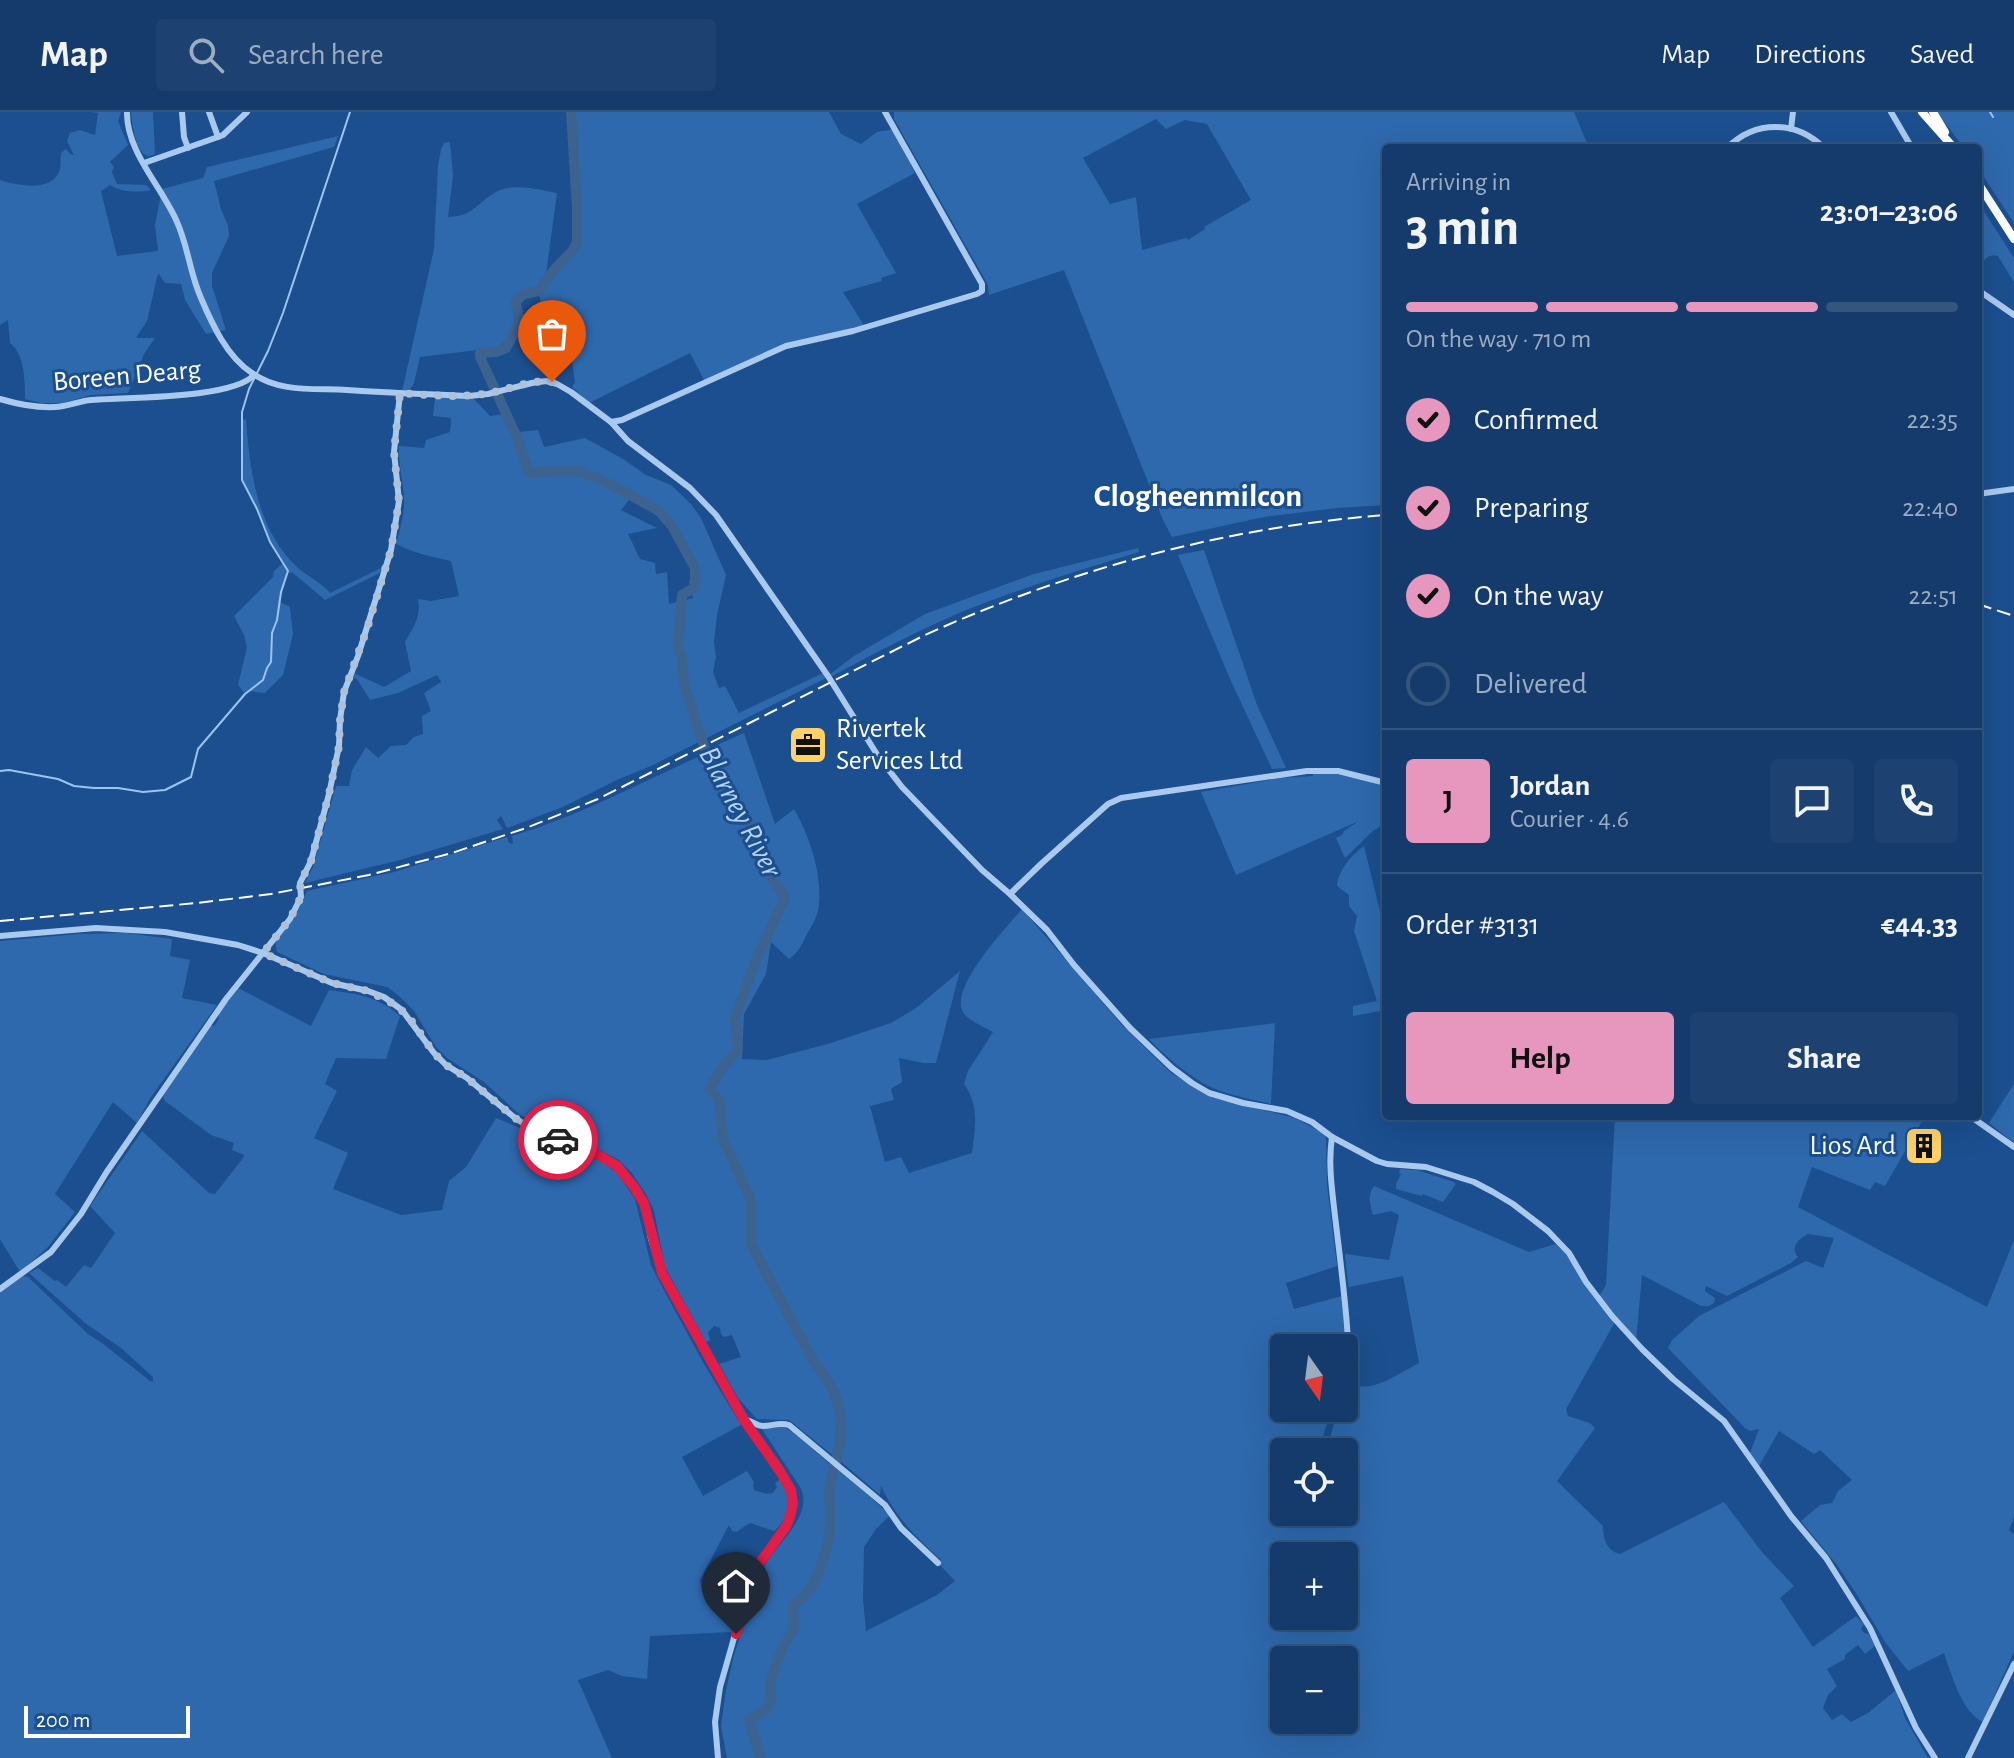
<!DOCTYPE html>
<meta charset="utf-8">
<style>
:root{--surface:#143b6b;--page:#1d4271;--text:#f1f3f6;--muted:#9dadc1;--line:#33557e;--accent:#e797bd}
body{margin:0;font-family:"Alegreya Sans",sans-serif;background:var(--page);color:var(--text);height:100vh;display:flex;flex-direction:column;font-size:30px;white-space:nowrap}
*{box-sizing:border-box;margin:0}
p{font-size:26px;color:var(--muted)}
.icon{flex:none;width:44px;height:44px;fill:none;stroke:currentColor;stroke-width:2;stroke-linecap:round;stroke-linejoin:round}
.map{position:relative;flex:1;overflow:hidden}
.details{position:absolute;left:1382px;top:32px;width:600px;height:976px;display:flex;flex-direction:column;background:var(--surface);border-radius:8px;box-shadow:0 8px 32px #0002,0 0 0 2px var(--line)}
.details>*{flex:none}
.needle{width:52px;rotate:166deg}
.tools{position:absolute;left:1270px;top:1222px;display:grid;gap:16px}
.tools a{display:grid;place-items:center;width:88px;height:88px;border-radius:8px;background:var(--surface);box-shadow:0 8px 32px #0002,0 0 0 2px var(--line);font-size:40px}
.scale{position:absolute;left:24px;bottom:20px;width:166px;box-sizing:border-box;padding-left:8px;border:4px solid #fff;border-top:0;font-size:22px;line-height:28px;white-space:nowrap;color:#fff;-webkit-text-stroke:6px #1b4f8f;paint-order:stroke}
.pin{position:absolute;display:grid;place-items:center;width:68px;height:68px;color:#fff;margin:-82px -34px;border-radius:50% 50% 50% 0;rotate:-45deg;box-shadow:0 0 8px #0007}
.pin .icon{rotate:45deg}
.courier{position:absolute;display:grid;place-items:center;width:80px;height:80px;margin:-40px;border:6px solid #e11d48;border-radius:50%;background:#fff;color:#222;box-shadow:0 2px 10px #0007}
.overview em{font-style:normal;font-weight:700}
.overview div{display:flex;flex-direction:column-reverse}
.overview{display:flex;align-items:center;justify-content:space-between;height:136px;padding:0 24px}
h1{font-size:52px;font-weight:700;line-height:60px}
.bar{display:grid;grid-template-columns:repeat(4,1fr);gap:12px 8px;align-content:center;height:96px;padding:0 24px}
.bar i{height:10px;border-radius:6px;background:var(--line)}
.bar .current{background:var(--accent)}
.bar p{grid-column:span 4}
.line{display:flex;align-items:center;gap:20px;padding:0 24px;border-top:2px solid var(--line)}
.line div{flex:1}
.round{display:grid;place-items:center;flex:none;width:84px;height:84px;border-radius:8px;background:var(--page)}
ol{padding:0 24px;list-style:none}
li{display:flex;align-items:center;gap:24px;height:88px}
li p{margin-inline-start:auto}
li .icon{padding:8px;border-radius:50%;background:var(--accent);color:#111;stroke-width:4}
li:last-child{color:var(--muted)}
li i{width:44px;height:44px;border:4px solid var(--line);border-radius:50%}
.cta{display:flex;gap:16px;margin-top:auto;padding:16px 24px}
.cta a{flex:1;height:92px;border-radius:8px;background:var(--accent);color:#111;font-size:32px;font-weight:700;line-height:92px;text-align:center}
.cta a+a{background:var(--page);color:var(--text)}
header{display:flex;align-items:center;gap:48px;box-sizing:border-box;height:112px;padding:0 40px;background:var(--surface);border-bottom:2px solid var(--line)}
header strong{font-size:38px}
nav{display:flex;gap:44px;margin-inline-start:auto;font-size:28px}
.search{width:560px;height:72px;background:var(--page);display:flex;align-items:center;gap:20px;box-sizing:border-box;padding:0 28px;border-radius:8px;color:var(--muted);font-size:30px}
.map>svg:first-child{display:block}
.green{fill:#2e69ad;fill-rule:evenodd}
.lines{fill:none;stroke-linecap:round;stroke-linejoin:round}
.stream{stroke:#9cc4f0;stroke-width:2}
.river{stroke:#3c6290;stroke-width:10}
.minor{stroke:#a9c9ee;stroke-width:6}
.highway{stroke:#fff;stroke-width:8}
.rail{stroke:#fff;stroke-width:2;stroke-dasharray:14 6;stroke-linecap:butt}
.done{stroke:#afc1d8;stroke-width:8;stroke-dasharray:0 14.4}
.route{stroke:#e11d48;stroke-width:10}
.labels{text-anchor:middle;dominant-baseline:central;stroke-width:6;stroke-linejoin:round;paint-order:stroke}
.street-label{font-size:28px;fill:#fff;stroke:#1b4f8f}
.poi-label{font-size:28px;fill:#fff;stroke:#1b4f8f;text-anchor:start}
.water-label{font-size:30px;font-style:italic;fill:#b5d3f5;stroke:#1b4f8f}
.quarter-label{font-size:32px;font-weight:bold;fill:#fff;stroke:#1b4f8f}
</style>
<header>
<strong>Map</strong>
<div class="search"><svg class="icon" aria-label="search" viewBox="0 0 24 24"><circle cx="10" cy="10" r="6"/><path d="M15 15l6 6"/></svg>Search here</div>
<nav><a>Map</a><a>Directions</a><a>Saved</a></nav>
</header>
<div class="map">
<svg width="2014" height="1646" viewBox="0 0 2014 1646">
<rect width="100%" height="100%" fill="#1b4f8f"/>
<g class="green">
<path d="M91,0H121L118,9L128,33L110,50L114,55L112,60L117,72L146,73L151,78C139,81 120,80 110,73L101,79L117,144L158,139L155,113L162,77L203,66L207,55L338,24L334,35L214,69L221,97L228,114L229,124L212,161V174L226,218L206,222L185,188L181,172L165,171L158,161L147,209L136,226H155L144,242L128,281L91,283L63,291H41L25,287C25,270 25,242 10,231L8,208L0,213V68C16,73 48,80 58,62C62,56 60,47 61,41L66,37L70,42L74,43L67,29L70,21L80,18L95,23L98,1Z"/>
<path d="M131,0H153L155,42C152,43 150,44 148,44C135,41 132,10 131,0Z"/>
<path d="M571,0H829L841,22L861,32L877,20L894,17L915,61L857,92L896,161L881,166L882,169L843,180L865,215L786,234L736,257L704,268L690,241L589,291L572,275L575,270L568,222L547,225L539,182L543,173C532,177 518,179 513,190C520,208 513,229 494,236L420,245L414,271L409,279H402L434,137L438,54L441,37L444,31L450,30L453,64L448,105C474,105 479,88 498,79C514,71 540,78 557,81L545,170L553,159L573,138L577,130V86Z"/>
<path d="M894,0H1574L1589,36H1386V393L1337,396L1264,405L1172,425L1163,408L1064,158L989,183L988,173L894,7ZM1156,7L1166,17L1185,8L1207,12L1251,88L1204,115L1205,117L1188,128L1186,126L1142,138L1136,85L1110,92L1083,46Z"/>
<polygon points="1937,0 2014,0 2014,111 1978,56 1978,36 1964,36"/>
<path d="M1978,90L2014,146V170L1998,144C1984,141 1982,152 1978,164Z"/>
<path d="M438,285L473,286L490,304L509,301L519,320L538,318L544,335L585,326L623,347L646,363L671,373L691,392L701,406L726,463L717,503L714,531L716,545L713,560L719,576L725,574L739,601L823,561L826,566L651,654L617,668L563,695L507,716L501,704L497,708L503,717L400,748L305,771L313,755L336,674H349L352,658L366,635L378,646L391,634L406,633L414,625L423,622L422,604L431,599L424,581L441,570L437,563L398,581L370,588L357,567L352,566L354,561L384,575L411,559L405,530C414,514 421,506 418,487L431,489L459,484L451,449C432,445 414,441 396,432C400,417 405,401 404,386C403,369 398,352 399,334L424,336L426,328L450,320L451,306L433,304L435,286ZM629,388C672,408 680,422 694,467L689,469L693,486L669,492L667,460L656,462L655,451L640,447L628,422L657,416L621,398Z"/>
<path d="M244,307L246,308C250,359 257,417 296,454C306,464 320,469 330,481L385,454L382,460L325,488L293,461L288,460L280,490L290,495L293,522L283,563L265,581L249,579L245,582L238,573L247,535L244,523L234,504L273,465L274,459L284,450L270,430L242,365V309Z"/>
<path d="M1138,436L1139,440C1080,458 1021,476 964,499C919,518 875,541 832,564L830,562L854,544L925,502L1034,462Z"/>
<polygon points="1204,438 1257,593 1286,656 1272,657 1230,567 1178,443"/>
<path d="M744,621L775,712L794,697C810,725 824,766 818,799C816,807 811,815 807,822C802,832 799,840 789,847L771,830L766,862L744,902L742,947L767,948L831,931L891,911L916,896L960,859L936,951H923L899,946L902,970L891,977L894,988L870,994L885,1050L901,1045L909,1061L972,1041C975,1016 980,994 964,972L968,959L993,920C984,915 966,908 962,898C952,872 1006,816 1022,797L1122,913L1170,960L1211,985L1295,1006L1323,1021L1326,1026L1327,1073L1337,1154L1286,1171L1294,1197L1342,1184L1346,1249L1344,1262V1236H1284V1296H1333C1329,1311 1319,1323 1324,1340H1284V1400H1344V1340H1332L1329,1337L1330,1326L1338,1296H1344V1277L1347,1271C1372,1283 1397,1262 1419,1251L1403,1164L1349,1175L1348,1171L1345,1142L1389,1148L1399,1103L1391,1099L1373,1103C1370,1093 1367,1083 1374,1074L1529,1140L1556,1132C1578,1153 1593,1186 1615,1210L1566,1297L1568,1304L1590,1311L1595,1316L1557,1369L1603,1414C1603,1427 1607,1439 1620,1442L1724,1390L1762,1440L1794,1474L1780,1486L1813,1535L1856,1504L1864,1512L1861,1517L1864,1521L1869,1522L1875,1534L1865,1542L1858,1533L1845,1543V1547L1827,1557L1837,1574L1828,1583L1823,1596L1832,1608L1842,1602L1851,1610L1868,1601L1896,1578L1905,1606L1928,1646H727L721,1614L726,1578L734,1543L764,1455C776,1432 815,1403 800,1375L762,1317L784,1315L793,1320L832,1354L831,1360L834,1365L837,1355L890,1403L876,1417L864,1435L863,1487L866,1519L937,1483L955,1469L939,1452L941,1448C916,1425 896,1406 881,1374L880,1383L838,1347C845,1318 838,1291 826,1265L825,1267L837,1302L835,1345L789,1308L757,1307L738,1286L719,1252L741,1245L732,1223L724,1225L721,1222L720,1216L714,1214L708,1220L710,1228L706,1230L665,1155L654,1099L646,1082L632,1061L619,1048L587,1031L560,1022L530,1009L518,1001L484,970L447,946L436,935L414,899L398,883L387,875L324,862L277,840L275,828L294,807L307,779L394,760L507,725L509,731L513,732L512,724C579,704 640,671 704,642L748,716L762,757L783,785L766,822L737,896L734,906L737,937L718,959L708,977L717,988L721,1028L750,1089L751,1120L753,1118V1090L725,1026L721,987L711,977L723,957L741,938L738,906L769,825L787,783L767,755L755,717L708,637ZM1284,1444H1344V1504H1284ZM1284,1548H1344V1608H1284Z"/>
<polygon points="1313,661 1331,661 1386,673 1386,712 1374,718 1345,746 1336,726 1342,723 1344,719 1359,709 1236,763 1201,680 1281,666 1313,664"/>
<path d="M1364,734L1386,824V898L1353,904V894L1377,889L1354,819L1357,804L1349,794V783L1337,774C1338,759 1351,743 1364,734Z"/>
<polygon points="126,821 172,827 170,844 190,848 182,886 217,893 151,985 137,1011 113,990 55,1082 75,1100 48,1135 20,1160 0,1127 0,829 78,822"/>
<path d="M238,876L311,914L329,878C358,882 377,884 400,904L386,947L336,946L325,972L337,979L314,1026L348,1041L333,1077L401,1103L442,1098L449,1069L466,1055L496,1006L602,1050L617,1061L635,1087L651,1153L660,1171L704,1252L741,1313L682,1345L703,1384L747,1359L754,1370L753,1374L754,1378L767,1382L773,1381L777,1375L775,1371L781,1367C791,1387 792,1404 774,1419L750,1411L736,1420L732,1419L729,1413L700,1468L702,1479L737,1496L731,1520L650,1524L647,1567L622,1564L608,1558L578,1568L612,1646H0V1180L23,1164L28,1165L88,1222L102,1231L150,1269L153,1270V1265L121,1236L85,1211L29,1161L38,1156L55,1169L57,1168L66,1175L84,1153L91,1156L115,1121L90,1094L142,1019L209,1081L215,1082L243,1046L244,1043L232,1038L234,1031L211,1023L165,989L162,982L210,913L214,914L218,909L219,901Z"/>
<path d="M1275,911L1271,992C1249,986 1223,983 1203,971C1184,960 1164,943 1149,927Z"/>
<polygon points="2014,972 2014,1031 1989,1011"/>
<path d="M1615,1004H1925L1885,1074L1875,1070L1870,1078L1812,1055L1798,1095L1987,1195L2014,1128V1405L2009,1418L2014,1422V1539L1983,1610C1962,1601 1951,1561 1944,1541L1908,1559L1885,1530L1859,1486L1837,1453L1801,1409L1820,1393L1832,1391L1838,1379L1852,1368L1820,1338L1814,1342L1779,1319L1759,1354L1750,1341L1759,1317L1750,1319L1745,1316L1668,1236L1672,1228L1699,1204L1806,1149L1823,1156L1834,1126L1808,1122C1798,1127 1790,1135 1798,1145L1791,1151L1727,1184L1706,1174L1705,1179L1715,1186L1714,1191L1709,1194H1701L1642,1163L1636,1230L1598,1186L1606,1173Z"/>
<polygon points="1400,1057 1417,1058 1454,1070 1456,1072 1443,1090 1423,1082 1422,1084 1396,1077 1396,1072 1401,1062 1399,1060"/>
</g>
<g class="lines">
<g class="stream">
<polyline points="1990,0 1993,5"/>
<polyline points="0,659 9,658 58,667 74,674 94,676 118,676 143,680 165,678 191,665 198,637 245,582 263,568 267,556 271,550 272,521 277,508 281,480 288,459 270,430 257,397 242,368 242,300 249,277 268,239 283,201 350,0"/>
</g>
<path class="river" d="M571,0L577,97V130L573,138L553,159L539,179L524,182L515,190C523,212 517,216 506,236L496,240L480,241V245L516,323L529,360L579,359L612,373L659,399L672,414L695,456V475L682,483L678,536L682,546L684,572L706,640L751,716L765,756L785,785L754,853L735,906L738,938L722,956L710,977L719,987L723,1027L751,1088V1132L815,1252C827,1265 837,1283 840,1301C845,1328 835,1348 830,1374C828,1386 831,1399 830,1411C830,1435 816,1481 793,1493L794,1517L782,1537L771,1566V1587L766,1598L749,1608L761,1646"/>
<g class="minor">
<path d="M127,0C126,39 162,75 177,110C188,134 190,162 201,186C212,212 227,245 252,261C280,281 314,276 347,278C387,281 428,282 469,284L488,282L532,271L546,269L557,272L571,280L611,310L628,329L690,376L716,403L828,564L878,644L902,675L982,758L1010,782L1047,818L1074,853L1130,916L1172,956L1192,971L1209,981L1243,991L1287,999L1312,1010L1332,1025L1377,1049L1387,1052L1426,1055L1474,1070L1493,1080L1513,1092L1548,1119L1569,1141L1586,1170L1612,1204L1642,1237L1673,1267L1724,1309L1791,1404L1826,1446L1870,1516L1916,1616L1935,1646"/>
<polyline points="182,0 184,25 188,36"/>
<polyline points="209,0 218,25"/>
<polyline points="1891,0 1912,36"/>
<polyline points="1791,17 1793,0"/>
<path d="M1727,36C1755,8 1796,8 1824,36"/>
<polyline points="144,51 218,25 223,23 247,0"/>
<polyline points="1978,178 2014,203"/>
<path d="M0,287C17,292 37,296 55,295C67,295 79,289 91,288C125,285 233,287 254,263"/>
<polyline points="611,310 622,308 786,234 853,219 977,182 982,179 982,172 885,0"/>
<polyline points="1978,382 2014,377"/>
<polyline points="1010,782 1041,752 1108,692 1121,686 1307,659 1338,659 1386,671"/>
<polyline points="0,824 96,816 165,820 238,833 263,841 332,871 368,879 384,885 402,898 434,941 446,953 467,966 515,1006 532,1017 597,1042 617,1054 634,1075 644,1091 651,1127 662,1161 744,1308 780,1359 791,1378 793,1392 790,1405 787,1413 757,1455 740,1505 720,1575 715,1610 718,1646"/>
<polyline points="1970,1004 2014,1035"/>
<path d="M1332,1025C1328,1052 1332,1077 1335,1104C1339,1137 1343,1169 1346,1202C1348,1225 1350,1246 1346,1269"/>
<polyline points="0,1177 51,1140 81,1102 106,1061 226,887 290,807 301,785 300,771 311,749 329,682 339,634 340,608 344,580 358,544 391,438 399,389 394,340 400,281"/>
<path d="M744,1308C752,1308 756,1314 763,1314C773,1314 779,1310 789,1313L885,1393L901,1416L938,1451"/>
<polyline points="1968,1646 2014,1552"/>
</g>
<g class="highway">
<polyline points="1922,0 1954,36"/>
<polyline points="1933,0 1945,20"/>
<polyline points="1978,71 2014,127"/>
</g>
<g class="rail">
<polyline points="1978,492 2014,504"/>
<path d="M0,809L197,791L271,782L369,763L452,741L526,716L598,687L925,523C1071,457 1226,415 1386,403"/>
</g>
</g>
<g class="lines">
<path class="done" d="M552,270C528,267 507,279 483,282C456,286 427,283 400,281L394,340L399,389L391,438L367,517L344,580L340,608L339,634L329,682L311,749L300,771L301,785L290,807L263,841L332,871L368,879L394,892L408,904L434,941L446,953L467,966L515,1006L532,1017L558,1028"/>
<polyline class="route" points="558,1028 597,1042 617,1054 634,1075 644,1091 662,1161 744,1308 780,1359 791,1378 793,1392 790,1405 787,1413 757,1455 736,1522"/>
</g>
<defs>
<symbol id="office-square" viewBox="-11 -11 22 22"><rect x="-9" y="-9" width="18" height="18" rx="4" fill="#ffd166" stroke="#1b4f8f"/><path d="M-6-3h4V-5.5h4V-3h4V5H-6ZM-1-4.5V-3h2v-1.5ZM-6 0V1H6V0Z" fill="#111"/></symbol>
<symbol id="building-square" viewBox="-11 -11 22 22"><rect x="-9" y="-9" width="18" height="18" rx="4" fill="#ffd166" stroke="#1b4f8f"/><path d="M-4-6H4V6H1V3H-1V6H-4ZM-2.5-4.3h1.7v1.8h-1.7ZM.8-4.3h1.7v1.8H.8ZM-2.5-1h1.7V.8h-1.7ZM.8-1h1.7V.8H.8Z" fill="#111"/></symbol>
</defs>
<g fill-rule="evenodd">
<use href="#office-square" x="786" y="611" width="44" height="44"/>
<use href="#building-square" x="1902" y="1012" width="44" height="44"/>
</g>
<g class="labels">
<g class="street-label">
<text transform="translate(127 264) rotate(-5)">Boreen Dearg</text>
</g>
<g class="poi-label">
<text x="836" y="617">Rivertek<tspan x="836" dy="32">Services Ltd</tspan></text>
<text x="1896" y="1034" text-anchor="end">Lios Ard</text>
</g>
<g class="water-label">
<text transform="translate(740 700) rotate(62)">Blarney River</text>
</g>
<g class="quarter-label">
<text x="1198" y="384">Clogheenmilcon</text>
</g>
</g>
</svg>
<div class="tools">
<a><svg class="needle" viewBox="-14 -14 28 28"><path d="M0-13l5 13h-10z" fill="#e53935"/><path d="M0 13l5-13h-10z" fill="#9dadc1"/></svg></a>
<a><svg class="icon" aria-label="locate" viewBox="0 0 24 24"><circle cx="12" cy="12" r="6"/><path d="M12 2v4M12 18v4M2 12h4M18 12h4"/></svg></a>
<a>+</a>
<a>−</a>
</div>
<div class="scale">200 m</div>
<div class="pin" style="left:552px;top:270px;background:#ea580c"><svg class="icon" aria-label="bag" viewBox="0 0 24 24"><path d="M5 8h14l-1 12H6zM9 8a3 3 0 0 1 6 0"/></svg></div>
<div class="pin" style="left:736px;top:1522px;background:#1f2937"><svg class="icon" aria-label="home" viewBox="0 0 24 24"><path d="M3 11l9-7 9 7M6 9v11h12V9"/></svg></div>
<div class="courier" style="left:558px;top:1028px"><svg class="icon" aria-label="car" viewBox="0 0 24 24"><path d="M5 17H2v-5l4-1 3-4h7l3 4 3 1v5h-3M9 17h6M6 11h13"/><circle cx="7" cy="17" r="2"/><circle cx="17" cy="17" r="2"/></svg></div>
<section class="details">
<div class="overview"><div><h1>3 min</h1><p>Arriving in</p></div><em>23:01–23:06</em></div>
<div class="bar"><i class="current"></i><i class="current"></i><i class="current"></i><i></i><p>On the way · 710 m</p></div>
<ol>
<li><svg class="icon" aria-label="check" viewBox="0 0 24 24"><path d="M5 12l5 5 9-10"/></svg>Confirmed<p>22:35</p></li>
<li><svg class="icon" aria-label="check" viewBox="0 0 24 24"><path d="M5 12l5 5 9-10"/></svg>Preparing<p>22:40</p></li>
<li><svg class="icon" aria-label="check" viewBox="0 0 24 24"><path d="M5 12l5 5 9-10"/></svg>On the way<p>22:51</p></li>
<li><i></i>Delivered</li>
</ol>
<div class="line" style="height:144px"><b class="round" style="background:var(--accent);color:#111">J</b><div><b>Jordan</b><p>Courier · 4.6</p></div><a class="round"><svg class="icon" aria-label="chat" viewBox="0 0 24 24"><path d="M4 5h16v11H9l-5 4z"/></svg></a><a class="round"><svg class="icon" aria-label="phone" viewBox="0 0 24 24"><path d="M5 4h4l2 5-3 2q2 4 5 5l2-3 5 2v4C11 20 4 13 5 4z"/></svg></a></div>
<div class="line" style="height:104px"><div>Order #3131</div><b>€44.33</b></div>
<div class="cta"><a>Help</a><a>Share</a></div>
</section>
</div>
